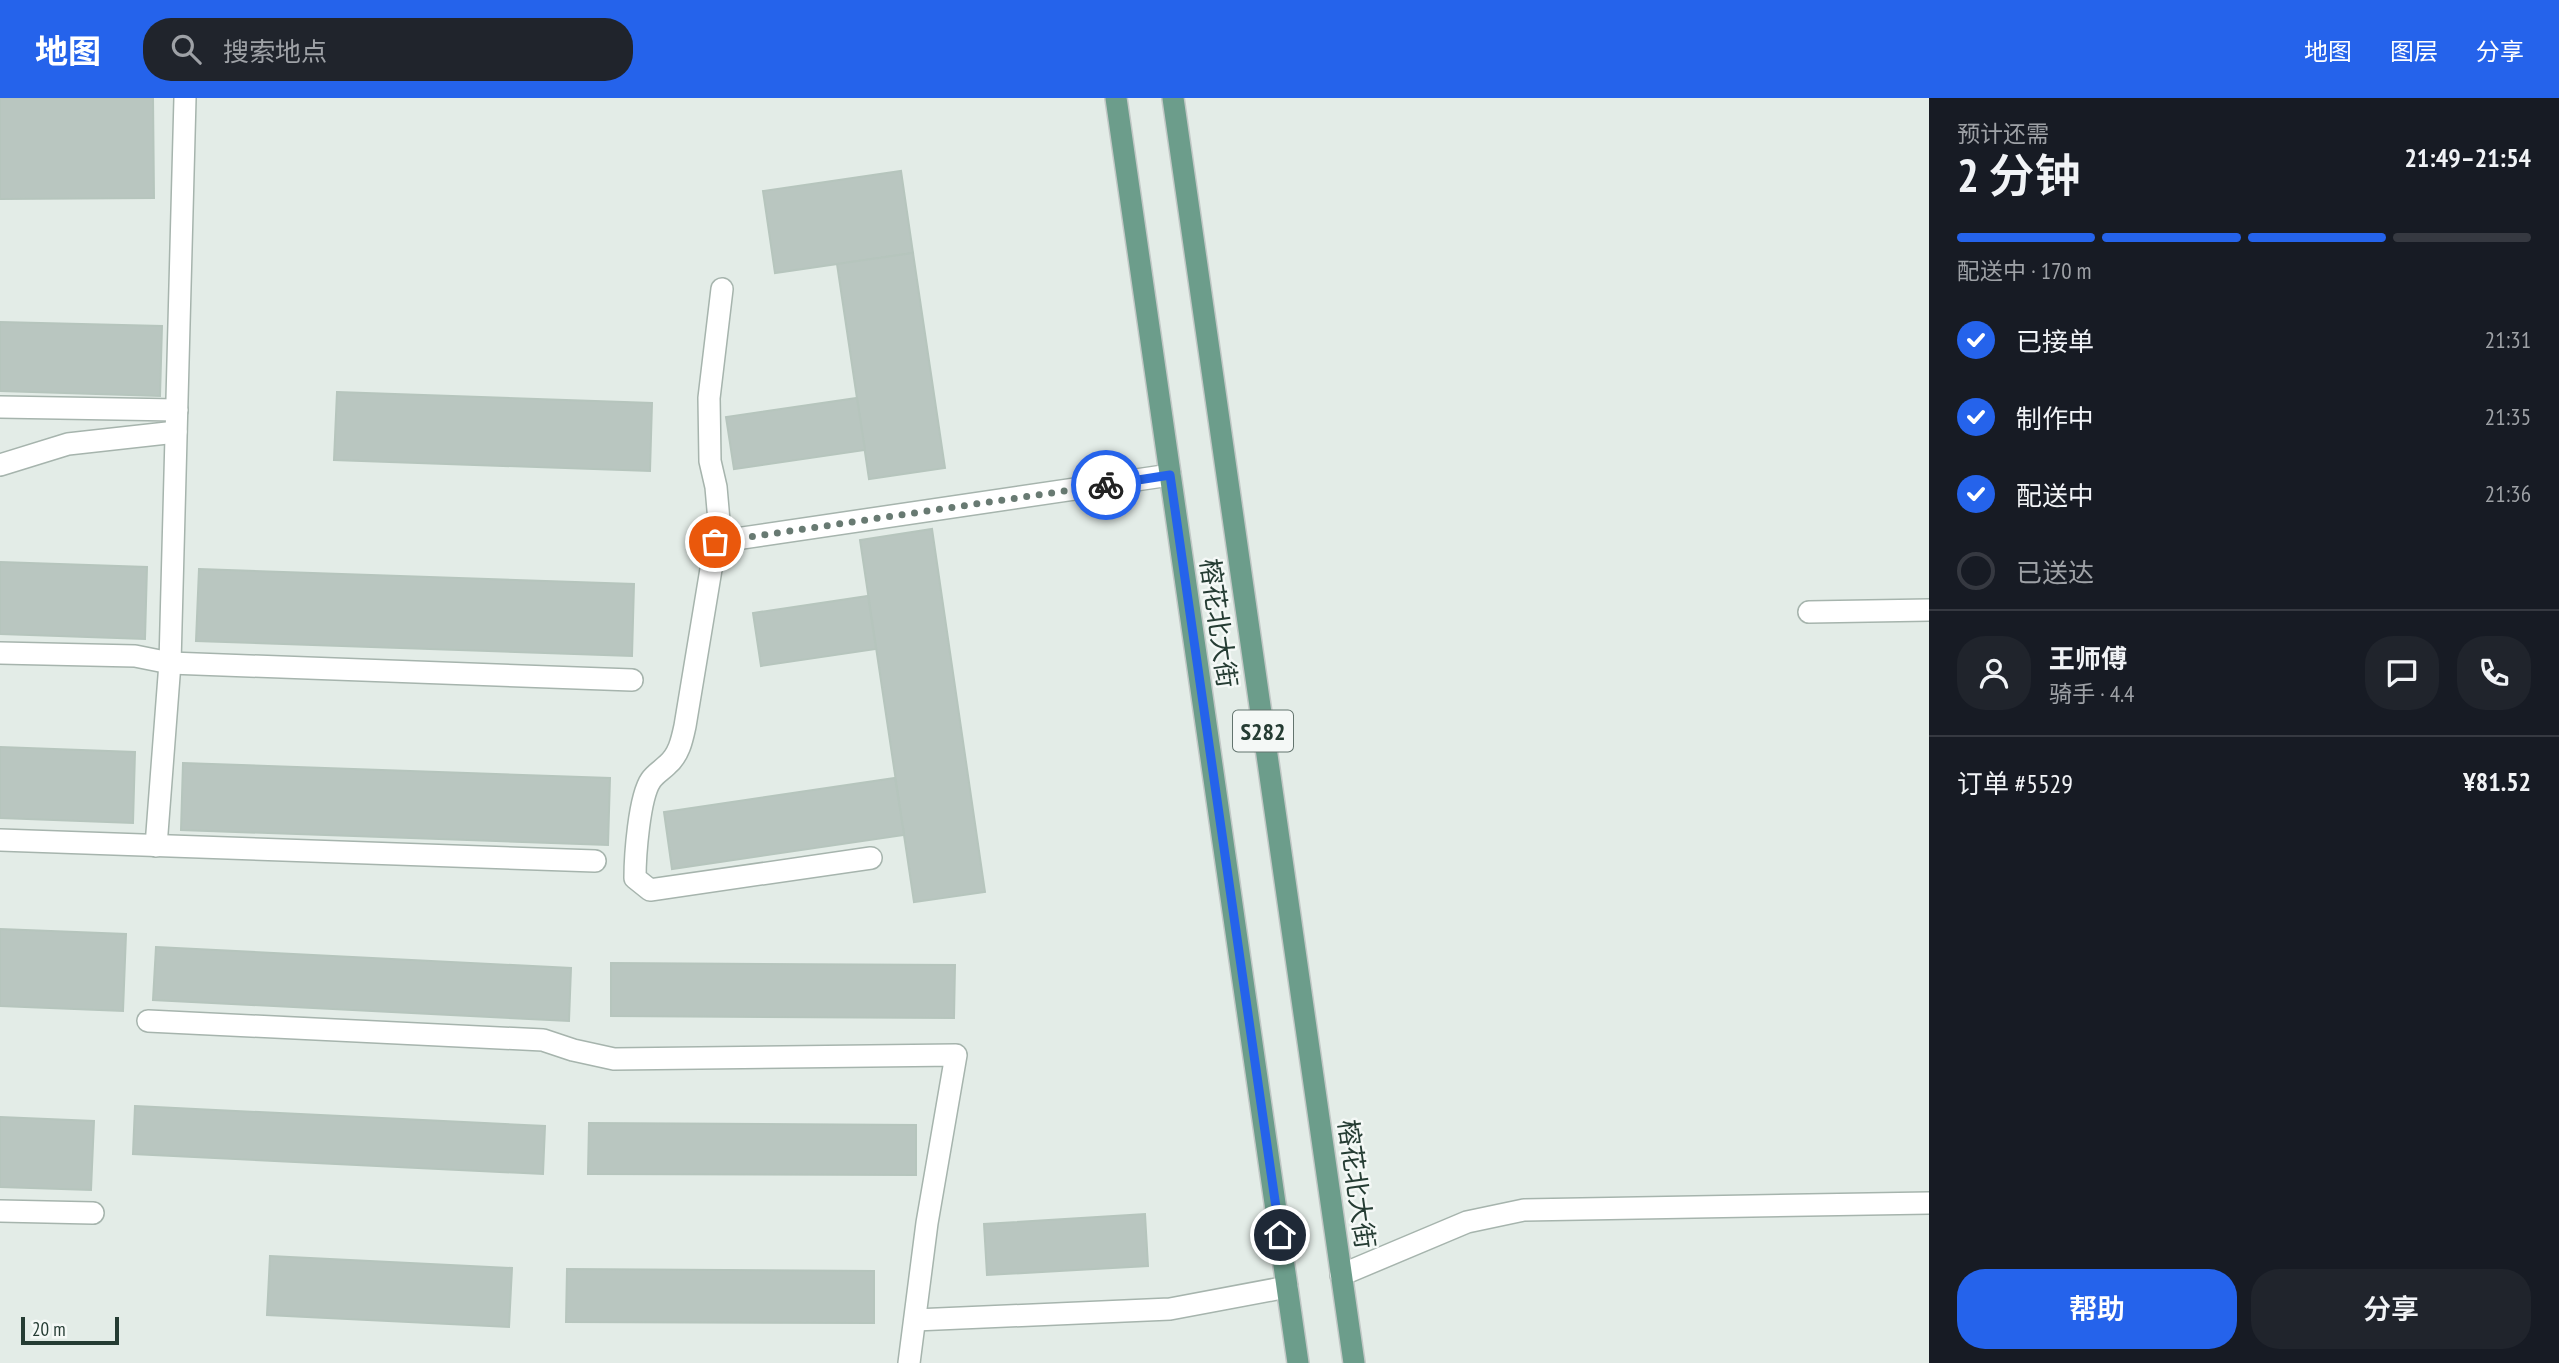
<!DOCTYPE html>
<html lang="zh">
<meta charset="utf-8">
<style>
:root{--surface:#171b24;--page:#20242c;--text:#f1f3f6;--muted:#9ea1a6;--line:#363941;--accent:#2563eb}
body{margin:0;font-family:"PT Sans Narrow","Noto Sans SC",sans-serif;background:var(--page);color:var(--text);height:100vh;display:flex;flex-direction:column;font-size:26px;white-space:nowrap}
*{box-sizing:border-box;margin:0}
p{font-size:23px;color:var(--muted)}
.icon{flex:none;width:38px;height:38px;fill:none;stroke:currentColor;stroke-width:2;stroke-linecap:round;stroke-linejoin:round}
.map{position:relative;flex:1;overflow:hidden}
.details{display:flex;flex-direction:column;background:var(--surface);width:630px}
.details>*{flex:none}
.scale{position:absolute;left:21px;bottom:18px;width:98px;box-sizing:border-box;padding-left:7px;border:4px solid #253c33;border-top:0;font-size:19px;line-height:24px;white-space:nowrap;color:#253c33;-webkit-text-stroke:5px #f4f8f6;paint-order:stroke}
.pin{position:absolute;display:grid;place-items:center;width:60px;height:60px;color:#fff;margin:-30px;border:4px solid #fff;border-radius:50%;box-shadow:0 2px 7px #0007}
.courier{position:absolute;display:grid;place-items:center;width:70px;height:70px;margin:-35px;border:5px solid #2563eb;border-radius:50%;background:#fff;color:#222;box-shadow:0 2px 9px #0007}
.summary em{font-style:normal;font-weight:600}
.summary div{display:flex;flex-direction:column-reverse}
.summary{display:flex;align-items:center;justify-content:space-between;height:119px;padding:0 28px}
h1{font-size:46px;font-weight:600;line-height:52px}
.bar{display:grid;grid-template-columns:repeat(4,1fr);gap:10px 7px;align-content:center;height:84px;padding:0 28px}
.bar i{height:9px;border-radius:5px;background:var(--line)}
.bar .selected{background:var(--accent)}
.bar p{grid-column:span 4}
.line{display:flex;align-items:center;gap:18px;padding:0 28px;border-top:2px solid var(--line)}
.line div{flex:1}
.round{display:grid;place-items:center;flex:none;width:74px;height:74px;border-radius:28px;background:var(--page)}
ol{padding:0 28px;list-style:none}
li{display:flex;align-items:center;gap:21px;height:77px}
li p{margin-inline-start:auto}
li .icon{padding:7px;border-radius:50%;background:var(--accent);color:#fff;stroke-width:4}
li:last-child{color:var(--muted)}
li i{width:38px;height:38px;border:4px solid var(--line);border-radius:50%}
.cta{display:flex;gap:14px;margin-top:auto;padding:14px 28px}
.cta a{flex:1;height:80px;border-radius:28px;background:var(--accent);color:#fff;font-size:28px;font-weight:600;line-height:80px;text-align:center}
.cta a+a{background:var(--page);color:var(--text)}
header{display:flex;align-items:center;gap:42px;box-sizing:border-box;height:98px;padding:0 35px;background:var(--accent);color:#fff}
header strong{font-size:33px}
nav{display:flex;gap:38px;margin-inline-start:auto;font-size:24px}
.search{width:490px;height:63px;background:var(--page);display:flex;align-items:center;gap:18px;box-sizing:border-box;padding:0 24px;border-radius:28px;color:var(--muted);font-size:26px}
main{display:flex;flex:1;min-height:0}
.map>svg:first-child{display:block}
.building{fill:#b9c6c0;stroke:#b6c5bd;stroke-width:2}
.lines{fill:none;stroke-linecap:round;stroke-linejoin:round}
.minor-casing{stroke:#a6b4ad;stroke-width:24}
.major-casing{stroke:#c2c8c6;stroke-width:24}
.minor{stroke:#fff;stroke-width:21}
.major{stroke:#6c9d8b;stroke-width:21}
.done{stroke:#687a72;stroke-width:7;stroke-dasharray:0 12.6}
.route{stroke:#2563eb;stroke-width:9}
.labels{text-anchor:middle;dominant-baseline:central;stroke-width:5;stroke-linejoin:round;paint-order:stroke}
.shield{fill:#f4f8f6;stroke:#63746e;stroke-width:2}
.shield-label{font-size:24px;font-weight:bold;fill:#253c33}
.street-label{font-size:26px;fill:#253c33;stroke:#f4f8f6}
</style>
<header>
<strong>地图</strong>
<div class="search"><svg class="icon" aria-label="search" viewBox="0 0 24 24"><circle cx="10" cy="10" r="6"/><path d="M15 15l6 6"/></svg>搜索地点</div>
<nav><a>地图</a><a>图层</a><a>分享</a></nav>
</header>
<main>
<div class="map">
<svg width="1929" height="1265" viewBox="0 0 1929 1265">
<rect width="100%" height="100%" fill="#e3ece7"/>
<g class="building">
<polygon points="0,0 153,0 154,100 0,101"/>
<polygon points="901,73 913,155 775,175 763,93"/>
<polygon points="913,155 945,370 869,381 837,166"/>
<polygon points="0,224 162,228 160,298 0,293"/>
<polygon points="337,294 652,305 650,373 334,362"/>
<polygon points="857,300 865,352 734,371 726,319"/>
<polygon points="932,431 985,794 914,804 860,442"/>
<polygon points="0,464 147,469 145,541 0,536"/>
<polygon points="199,471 634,486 632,558 196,543"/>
<polygon points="868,498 876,551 761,568 753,515"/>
<polygon points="0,649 135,654 133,725 0,720"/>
<polygon points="183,665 610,680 608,747 181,732"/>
<polygon points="895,680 904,737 672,771 664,714"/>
<polygon points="0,831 126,836 123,913 0,908"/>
<polygon points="156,849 571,870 569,923 153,902"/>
<polygon points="611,865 955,867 954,920 611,918"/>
<polygon points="135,1008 545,1028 543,1076 133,1056"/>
<polygon points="0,1019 94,1023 91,1092 0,1089"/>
<polygon points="589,1025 916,1027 916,1077 588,1076"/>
<polygon points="1145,1116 1148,1168 987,1177 984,1126"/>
<polygon points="270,1158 512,1170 509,1229 267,1217"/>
<polygon points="567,1171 874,1173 874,1225 566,1224"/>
</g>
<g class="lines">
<defs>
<g id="minor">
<path d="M722,191L709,300L710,363L716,389L719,423L685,628C682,642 679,657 667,667C662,672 655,676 651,682C639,699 635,759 635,780L650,792L871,760"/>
<polyline points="0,309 177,312"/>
<polyline points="0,367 68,346 176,334"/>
<polyline points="715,444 1170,377"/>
<polyline points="1809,514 1929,512"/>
<polyline points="0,555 135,558 170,565 632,582"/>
<polyline points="0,742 595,763"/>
<polyline points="156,748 170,565 185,0"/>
<polyline points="148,923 543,942 573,952 614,961 956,957 927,1125 909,1265"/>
<polyline points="0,1113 93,1115"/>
<polyline points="1341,1177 1467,1124 1524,1112 1929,1105"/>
<polyline points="915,1222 1170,1211 1287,1189"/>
</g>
<g id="major">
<polyline points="1116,0 1298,1265"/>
<polyline points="1173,0 1354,1265"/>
</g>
</defs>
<use href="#minor" class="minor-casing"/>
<use href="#major" class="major-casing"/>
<use href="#minor" class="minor"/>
<use href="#major" class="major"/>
</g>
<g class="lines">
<polyline class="done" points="715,444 1106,387"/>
<polyline class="route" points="1106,387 1170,377 1280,1137"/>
</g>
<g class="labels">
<rect class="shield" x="1233" y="612.5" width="60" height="41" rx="5"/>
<g class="shield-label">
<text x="1263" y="633">S282</text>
</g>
<g class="street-label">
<text transform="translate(1219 525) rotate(82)">榕花北大街</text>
<text transform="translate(1357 1086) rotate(82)">榕花北大街</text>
</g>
</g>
</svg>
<div class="scale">20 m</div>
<div class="pin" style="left:715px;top:444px;background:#ea580c"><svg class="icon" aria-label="bag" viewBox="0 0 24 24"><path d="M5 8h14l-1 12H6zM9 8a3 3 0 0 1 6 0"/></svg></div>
<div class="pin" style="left:1280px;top:1137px;background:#1f2937"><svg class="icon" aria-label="home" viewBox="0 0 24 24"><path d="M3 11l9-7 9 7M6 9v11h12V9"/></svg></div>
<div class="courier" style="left:1106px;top:387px"><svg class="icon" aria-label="bike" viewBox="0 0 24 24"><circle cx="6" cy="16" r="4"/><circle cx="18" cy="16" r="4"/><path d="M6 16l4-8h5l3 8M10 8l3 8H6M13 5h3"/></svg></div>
</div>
<section class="details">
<div class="summary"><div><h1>2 分钟</h1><p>预计还需</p></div><em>21:49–21:54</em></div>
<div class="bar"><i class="selected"></i><i class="selected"></i><i class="selected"></i><i></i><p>配送中 · 170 m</p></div>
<ol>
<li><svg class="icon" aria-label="check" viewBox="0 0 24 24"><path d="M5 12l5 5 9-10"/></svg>已接单<p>21:31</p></li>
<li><svg class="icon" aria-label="check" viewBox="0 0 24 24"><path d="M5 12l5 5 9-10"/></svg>制作中<p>21:35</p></li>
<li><svg class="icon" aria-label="check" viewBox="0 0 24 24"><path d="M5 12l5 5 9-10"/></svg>配送中<p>21:36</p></li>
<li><i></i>已送达</li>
</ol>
<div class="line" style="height:126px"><a class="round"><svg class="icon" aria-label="person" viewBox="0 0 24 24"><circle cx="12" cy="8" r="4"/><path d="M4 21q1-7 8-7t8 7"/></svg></a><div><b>王师傅</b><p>骑手 · 4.4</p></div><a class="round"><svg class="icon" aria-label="chat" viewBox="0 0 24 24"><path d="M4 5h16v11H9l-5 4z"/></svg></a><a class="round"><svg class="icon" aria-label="phone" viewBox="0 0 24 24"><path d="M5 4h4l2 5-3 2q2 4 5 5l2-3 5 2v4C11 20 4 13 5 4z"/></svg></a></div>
<div class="line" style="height:91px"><div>订单 #5529</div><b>¥81.52</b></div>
<div class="cta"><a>帮助</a><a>分享</a></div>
</section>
</main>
